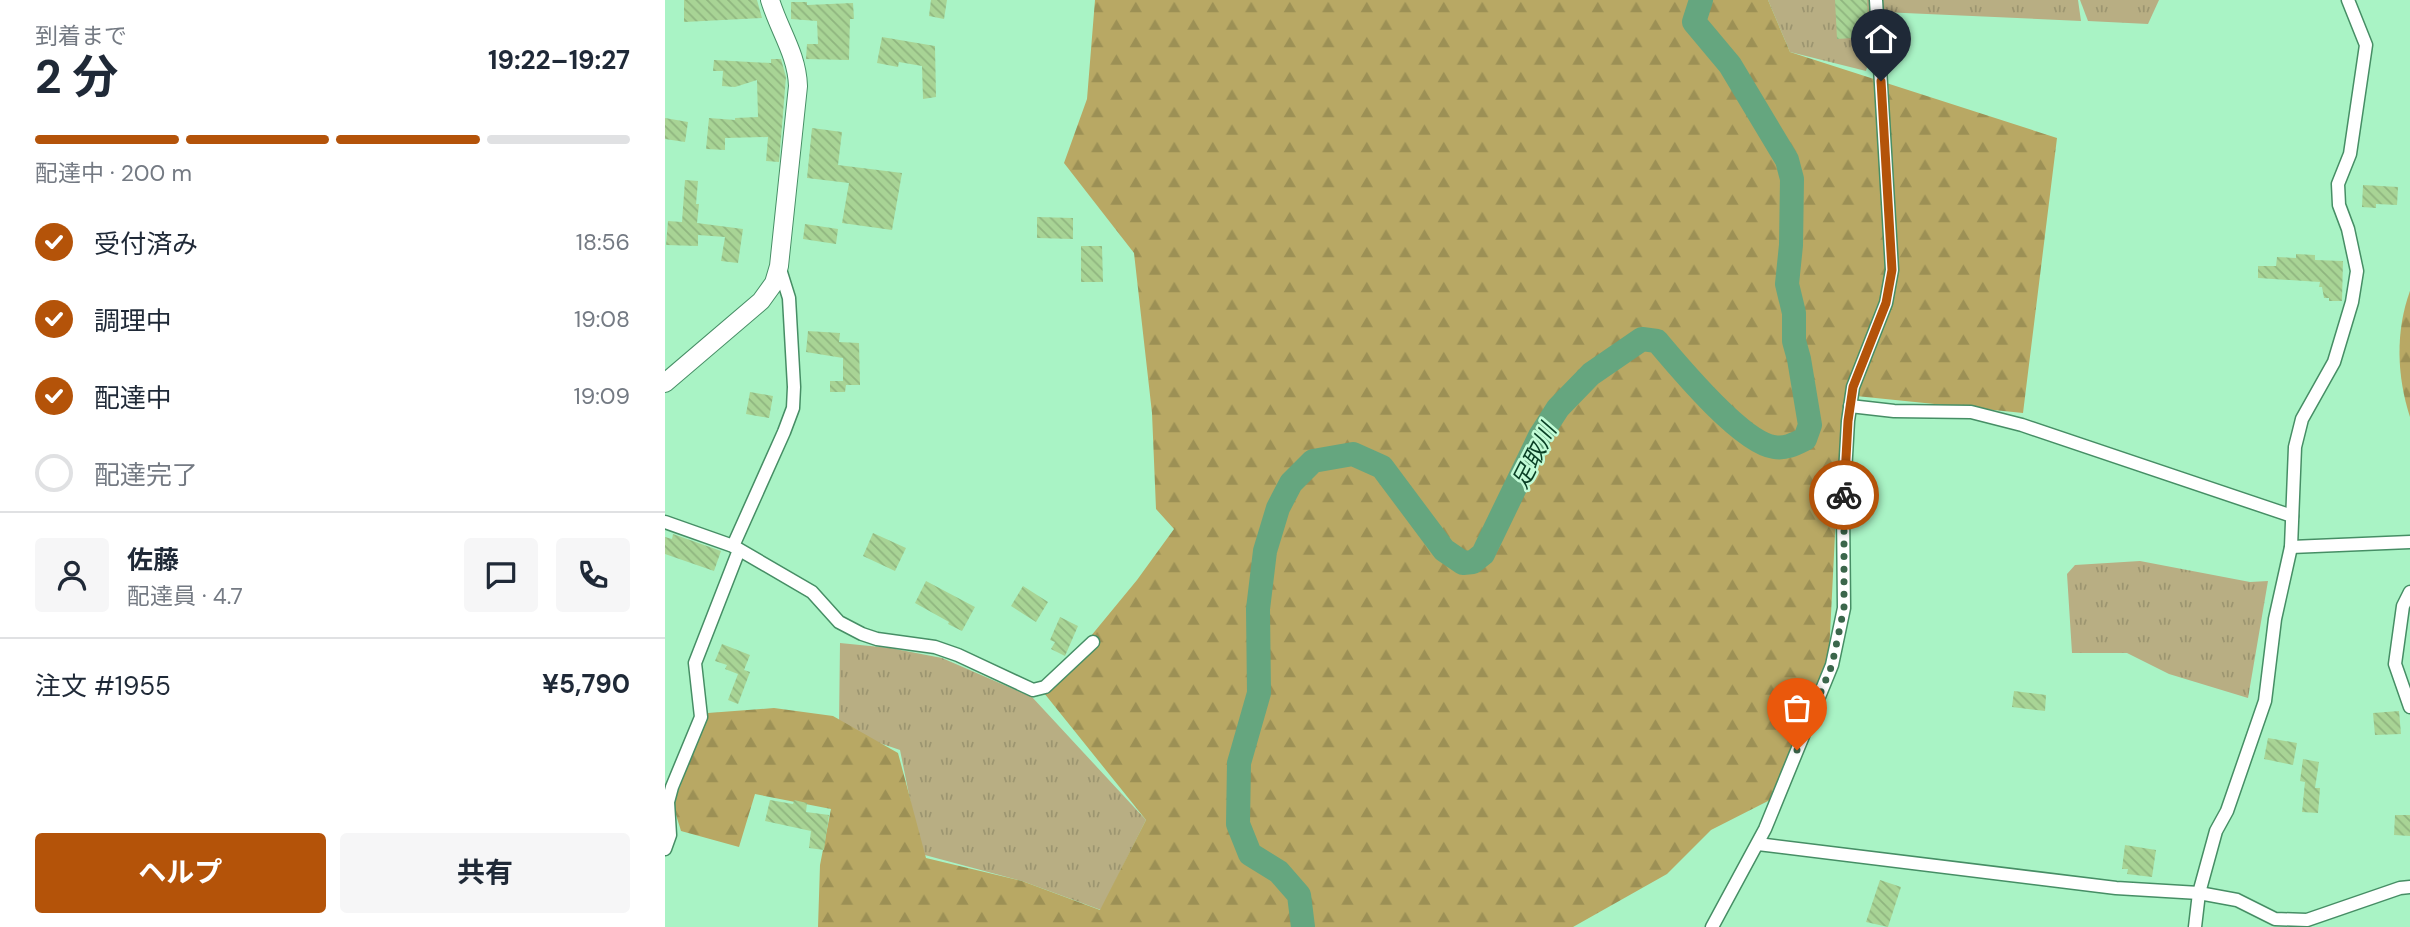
<!DOCTYPE html>
<html lang="ja">
<meta charset="utf-8">
<style>
:root{--surface:#fff;--page:#f6f6f7;--text:#1f2937;--muted:#747a83;--line:#e0e1e3;--accent:#b45309}
body{margin:0;font-family:"DM Sans","Noto Sans JP",sans-serif;background:var(--page);color:var(--text);height:100vh;display:flex;flex-direction:column;font-size:26px;white-space:nowrap}
*{box-sizing:border-box;margin:0}
p{font-size:23px;color:var(--muted)}
.icon{flex:none;width:38px;height:38px;fill:none;stroke:currentColor;stroke-width:2;stroke-linecap:round;stroke-linejoin:round}
.map{position:relative;flex:1;overflow:hidden}
.details{display:flex;flex-direction:column;background:var(--surface);width:665px}
.details>*{flex:none}
.pin{position:absolute;display:grid;place-items:center;width:60px;height:60px;color:#fff;margin:-72px -30px;border-radius:50% 50% 50% 0;rotate:-45deg;box-shadow:0 0 7px #0007}
.pin .icon{rotate:45deg}
.courier{position:absolute;display:grid;place-items:center;width:70px;height:70px;margin:-35px;border:5px solid #b45309;border-radius:50%;background:#fff;color:#222;box-shadow:0 2px 9px #0007}
.headline em{font-style:normal;font-weight:700}
.headline div{display:flex;flex-direction:column-reverse}
.headline{display:flex;align-items:center;justify-content:space-between;height:119px;padding:0 35px}
h1{font-size:46px;font-weight:700;line-height:52px}
.bar{display:grid;grid-template-columns:repeat(4,1fr);gap:10px 7px;align-content:center;height:84px;padding:0 35px}
.bar i{height:9px;border-radius:5px;background:var(--line)}
.bar .selected{background:var(--accent)}
.bar p{grid-column:span 4}
.line{display:flex;align-items:center;gap:18px;padding:0 35px;border-top:2px solid var(--line)}
.line div{flex:1}
.round{display:grid;place-items:center;flex:none;width:74px;height:74px;border-radius:7px;background:var(--page)}
ol{padding:0 35px;list-style:none}
li{display:flex;align-items:center;gap:21px;height:77px}
li p{margin-inline-start:auto}
li .icon{padding:7px;border-radius:50%;background:var(--accent);color:#fff;stroke-width:4}
li:last-child{color:var(--muted)}
li i{width:38px;height:38px;border:4px solid var(--line);border-radius:50%}
.action{display:flex;gap:14px;margin-top:auto;padding:14px 35px}
.action a{flex:1;height:80px;border-radius:7px;background:var(--accent);color:#fff;font-size:28px;font-weight:700;line-height:80px;text-align:center}
.action a+a{background:var(--page);color:var(--text)}
main{display:flex;flex:1;min-height:0}
.map>svg:first-child{display:block}
.grass{fill:url(#grass-tufts)}
.forest{fill:url(#forest-firs)}
.lines{fill:none;stroke-linecap:round;stroke-linejoin:round}
.river{stroke:#65a67f;stroke-width:24}
.building{fill:url(#building-back-hatch)}
.street-casing{stroke:#468e65;stroke-width:15}
.secondary-casing{stroke:#468e65;stroke-width:20}
.street{stroke:#fff;stroke-width:12}
.secondary{stroke:#fff;stroke-width:18}
.done{stroke:#3b664b;stroke-width:7;stroke-dasharray:0 12.6}
.route{stroke:#b45309;stroke-width:9}
.labels{text-anchor:middle;dominant-baseline:central;stroke-width:5;stroke-linejoin:round;paint-order:stroke}
.water-label{font-size:23px;font-style:italic;fill:#083e24;stroke:#c2fcd7}
</style>
<main>
<section class="details">
<div class="headline"><div><h1>2 分</h1><p>到着まで</p></div><em>19:22–19:27</em></div>
<div class="bar"><i class="selected"></i><i class="selected"></i><i class="selected"></i><i></i><p>配達中 · 200 m</p></div>
<ol>
<li><svg class="icon" aria-label="check" viewBox="0 0 24 24"><path d="M5 12l5 5 9-10"/></svg>受付済み<p>18:56</p></li>
<li><svg class="icon" aria-label="check" viewBox="0 0 24 24"><path d="M5 12l5 5 9-10"/></svg>調理中<p>19:08</p></li>
<li><svg class="icon" aria-label="check" viewBox="0 0 24 24"><path d="M5 12l5 5 9-10"/></svg>配達中<p>19:09</p></li>
<li><i></i>配達完了</li>
</ol>
<div class="line" style="height:126px"><a class="round"><svg class="icon" aria-label="person" viewBox="0 0 24 24"><circle cx="12" cy="8" r="4"/><path d="M4 21q1-7 8-7t8 7"/></svg></a><div><b>佐藤</b><p>配達員 · 4.7</p></div><a class="round"><svg class="icon" aria-label="chat" viewBox="0 0 24 24"><path d="M4 5h16v11H9l-5 4z"/></svg></a><a class="round"><svg class="icon" aria-label="phone" viewBox="0 0 24 24"><path d="M5 4h4l2 5-3 2q2 4 5 5l2-3 5 2v4C11 20 4 13 5 4z"/></svg></a></div>
<div class="line" style="height:91px"><div>注文 #1955</div><b>¥5,790</b></div>
<div class="action"><a>ヘルプ</a><a>共有</a></div>
</section>
<div class="map">
<svg width="1745" height="927" viewBox="0 0 1745 927">
<defs>
<pattern id="grass-tufts" width="24" height="20" patternUnits="userSpaceOnUse" patternTransform="scale(1.75)"><rect width="24" height="20" fill="#b8ae83"/><path d="M3 7l-1-3M5 7V3M7 7l1-3M15 17l-1-3M17 17v-4M19 17l1-3" fill="none" stroke="#9c9570"/></pattern>
<pattern id="forest-firs" width="22" height="20" patternUnits="userSpaceOnUse" patternTransform="scale(1.75)"><rect width="22" height="20" fill="#b8a864"/><path d="M5 1l3.5 6h-7zM16 11l3.5 6h-7z" fill="#9c9055"/></pattern>
<pattern id="building-back-hatch" width="6" height="6" patternUnits="userSpaceOnUse" patternTransform="scale(1.75)"><rect width="6" height="6" fill="#a8d495"/><path d="M-1 5l2 2M0 0l6 6M5-1l2 2" fill="none" stroke="#8fb57f"/></pattern>
</defs>
<rect width="100%" height="100%" fill="#a9f3c5"/>
<g class="grass">
<polygon points="1103,0 1413,0 1416,21 1217,12 1201,71 1125,52"/>
<polygon points="1415,0 1494,0 1483,24 1423,21"/>
<polygon points="1475,561 1585,582 1603,581 1583,698 1504,674 1462,653 1407,653 1402,574 1410,565"/>
<polygon points="175,643 225,648 277,658 367,697 481,820 436,910 357,881 256,854 235,750 197,737 174,724"/>
</g>
<g class="forest">
<polygon points="430,0 1103,0 1125,52 1392,138 1358,413 1181,395 1172,495 1164,654 1105,800 1046,830 1002,874 908,927 153,927 155,865 166,809 90,794 74,847 16,831 8,805 43,713 109,708 168,716 233,753 261,858 357,881 435,910 481,820 379,693 472,580 509,529 491,509 487,413 469,253 399,163 422,99"/>
<path d="M1745,291V417C1732,377 1730,332 1745,291Z"/>
</g>
<g class="lines">
<path class="river" d="M638,927L634,895L614,872L585,854L573,824L574,763L594,693L593,609L600,551L613,508L626,483L648,461L688,454L717,467L779,550L798,563L808,562L818,554L875,436L893,408L926,374L977,339L992,341C1014,367 1076,442 1109,447C1121,449 1130,444 1140,439L1145,425L1134,359L1129,341V313L1122,284L1126,245L1127,179L1122,160L1065,65L1029,22L1036,0"/>
</g>
<g class="building">
<polygon points="19,0 92,0 97,18 19,22"/>
<polygon points="266,0 282,0 279,19 264,16"/>
<polygon points="1170,0 1202,0 1204,37 1172,39"/>
<polygon points="126,2 142,2 142,5 188,3 189,19 185,19 184,60 141,59 142,44 153,44 152,21 126,19"/>
<polygon points="217,37 270,46 271,97 258,99 257,66 234,62 233,67 212,63"/>
<polygon points="106,59 116,59 121,77 114,162 101,161 103,137 60,138 60,150 41,149 44,118 70,120 70,118 93,117 92,80 70,87 57,86 58,71 48,71 49,60 106,63"/>
<polygon points="0,118 23,122 20,142 0,139"/>
<polygon points="147,128 177,132 173,165 237,173 227,230 177,223 184,183 142,178"/>
<polygon points="20,180 33,181 31,204 34,204 32,223 78,229 73,263 56,261 60,237 33,235 33,246 1,245 3,221 17,222"/>
<polygon points="1698,185 1733,187 1732,205 1711,204 1711,208 1697,207"/>
<polygon points="372,217 408,218 408,239 372,238"/>
<polygon points="140,224 173,229 171,244 138,239"/>
<polygon points="416,246 437,246 438,282 416,282"/>
<polygon points="1631,254 1650,255 1650,260 1678,261 1677,301 1664,301 1664,298 1659,298 1657,287 1654,287 1655,282 1593,278 1593,266 1611,266 1612,257 1631,258"/>
<polygon points="143,331 175,333 174,342 194,343 195,385 181,385 180,392 165,392 165,381 178,381 178,358 141,352"/>
<polygon points="85,392 108,396 104,418 81,414"/>
<polygon points="208,533 241,548 230,571 198,556"/>
<polygon points="8,534 56,551 49,571 0,554 0,537 7,539"/>
<polygon points="261,581 310,607 297,631 283,624 284,622 250,603"/>
<polygon points="358,586 383,602 371,622 346,606"/>
<polygon points="395,617 413,626 400,656 386,649 390,642 385,640"/>
<polygon points="57,644 85,655 79,670 85,672 73,704 63,700 73,674 60,669 62,665 50,661"/>
<polygon points="1349,691 1381,695 1380,711 1347,707"/>
<polygon points="1734,711 1736,734 1710,735 1708,713"/>
<polygon points="1603,738 1632,743 1628,765 1599,759"/>
<polygon points="1638,759 1654,762 1650,788 1655,788 1653,813 1637,812 1640,782 1635,781"/>
<polygon points="105,800 128,804 129,800 142,803 141,812 164,815 159,850 144,848 146,831 100,821"/>
<polygon points="1730,815 1745,815 1745,836 1729,835"/>
<polygon points="1460,845 1491,850 1487,877 1462,874 1463,869 1457,869"/>
<polygon points="1215,880 1236,887 1223,927 1201,922"/>
</g>
<g class="lines">
<defs>
<g id="street">
<polyline points="1185,406 1229,411 1306,412 1357,425 1627,516"/>
<polyline points="0,522 68,546 147,592 174,622 197,634 212,639 270,647 293,655 368,690 380,687 428,642"/>
<polyline points="68,546 119,432 128,408 129,387 124,298 114,266"/>
<polyline points="1626,547 1745,542"/>
<polyline points="1745,592 1738,606 1730,664 1745,707"/>
<polyline points="1093,844 1451,888 1534,893 1572,900 1610,919 1642,920 1735,888 1745,887"/>
<polyline points="0,849 5,835 3,802 7,787 36,717 30,663 74,550"/>
<polyline points="1047,927 1100,829 1167,665 1179,608 1178,508 1183,421 1188,387 1221,303 1227,270 1211,0"/>
<polyline points="1530,927 1534,893 1551,831 1562,811 1600,701 1610,619 1626,547 1630,447 1637,419 1669,362 1687,302 1692,271 1683,229 1674,205 1673,184 1685,154 1701,45 1683,0"/>
</g>
<path id="secondary" d="M0,383L96,301L109,283L114,266L133,86C132,54 114,30 105,0"/>
</defs>
<use href="#street" class="street-casing"/>
<use href="#secondary" class="secondary-casing"/>
<use href="#street" class="street"/>
<use href="#secondary" class="secondary"/>
</g>
<g class="lines">
<polyline class="done" points="1132,750 1167,665 1179,608 1179,495"/>
<polyline class="route" points="1179,495 1183,421 1188,387 1221,303 1227,270 1216,81"/>
</g>
<g class="labels">
<g class="water-label">
<text transform="translate(869 456) rotate(-63)">足取川</text>
</g>
</g>
</svg>
<div class="pin" style="left:1132px;top:750px;background:#ea580c"><svg class="icon" aria-label="bag" viewBox="0 0 24 24"><path d="M5 8h14l-1 12H6zM9 8a3 3 0 0 1 6 0"/></svg></div>
<div class="pin" style="left:1216px;top:81px;background:#1f2937"><svg class="icon" aria-label="home" viewBox="0 0 24 24"><path d="M3 11l9-7 9 7M6 9v11h12V9"/></svg></div>
<div class="courier" style="left:1179px;top:495px"><svg class="icon" aria-label="bike" viewBox="0 0 24 24"><circle cx="6" cy="16" r="4"/><circle cx="18" cy="16" r="4"/><path d="M6 16l4-8h5l3 8M10 8l3 8H6M13 5h3"/></svg></div>
</div>
</main>
